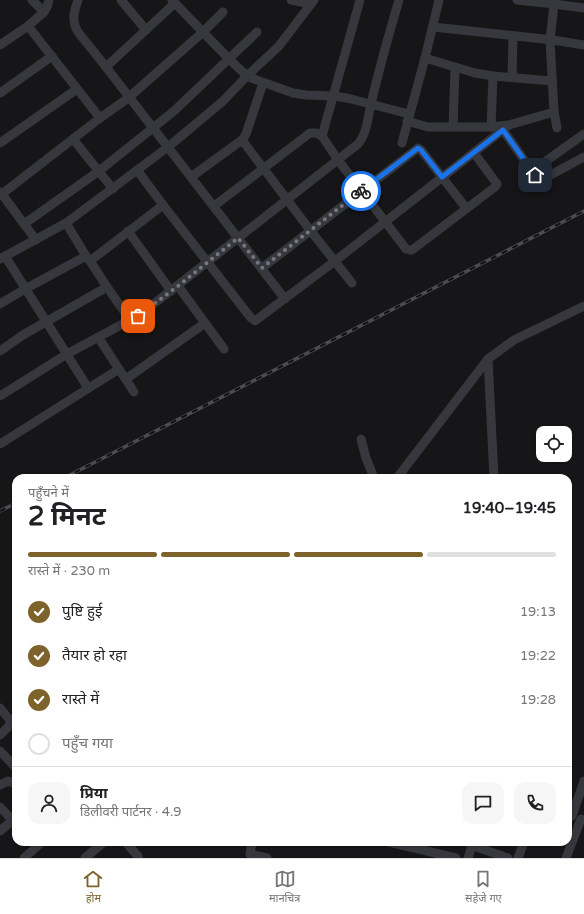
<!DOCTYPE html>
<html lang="hi">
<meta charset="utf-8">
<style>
:root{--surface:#fff;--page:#f6f6f6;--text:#202124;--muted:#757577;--line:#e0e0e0;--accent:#7e622b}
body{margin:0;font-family:"Varela Round","Noto Sans Devanagari",sans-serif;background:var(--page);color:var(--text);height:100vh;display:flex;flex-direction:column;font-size:15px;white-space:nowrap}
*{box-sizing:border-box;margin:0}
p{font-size:13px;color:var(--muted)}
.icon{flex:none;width:22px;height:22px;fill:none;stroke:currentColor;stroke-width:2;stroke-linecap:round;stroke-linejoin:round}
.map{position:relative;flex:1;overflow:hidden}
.side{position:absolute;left:12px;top:474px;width:560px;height:372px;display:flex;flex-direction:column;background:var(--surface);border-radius:12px;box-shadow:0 1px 3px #0004}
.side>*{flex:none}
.fabs{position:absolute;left:536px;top:426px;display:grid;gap:8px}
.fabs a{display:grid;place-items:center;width:36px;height:36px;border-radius:8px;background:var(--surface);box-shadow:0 1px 3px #0004;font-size:20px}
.pin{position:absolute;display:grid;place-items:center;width:34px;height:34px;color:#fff;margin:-17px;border-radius:8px;box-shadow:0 2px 6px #0006}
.courier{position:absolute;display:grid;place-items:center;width:40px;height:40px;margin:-20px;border:3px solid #1a73e8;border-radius:50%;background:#fff;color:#222;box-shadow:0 1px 5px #0007}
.headline em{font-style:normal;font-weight:700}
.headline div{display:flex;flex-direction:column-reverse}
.headline{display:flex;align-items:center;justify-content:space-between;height:68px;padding:0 16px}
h1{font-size:26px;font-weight:700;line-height:30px}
.bar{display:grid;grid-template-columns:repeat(4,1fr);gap:6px 4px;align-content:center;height:48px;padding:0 16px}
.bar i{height:5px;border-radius:3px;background:var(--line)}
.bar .selected{background:var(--accent)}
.bar p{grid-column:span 4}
.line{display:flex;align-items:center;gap:10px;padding:0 16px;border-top:1px solid var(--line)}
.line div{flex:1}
.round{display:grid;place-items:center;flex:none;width:42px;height:42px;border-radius:12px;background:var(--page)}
ol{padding:0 16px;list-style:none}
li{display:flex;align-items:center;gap:12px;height:44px}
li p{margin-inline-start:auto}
li .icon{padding:4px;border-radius:50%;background:var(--accent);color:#fff;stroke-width:4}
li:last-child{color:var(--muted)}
li i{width:22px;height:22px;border:2px solid var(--line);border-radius:50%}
.menu{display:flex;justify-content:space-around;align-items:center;height:56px;border-top:1px solid var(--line);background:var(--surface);font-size:11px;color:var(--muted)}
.menu a{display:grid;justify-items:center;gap:2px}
.menu .selected{color:var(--accent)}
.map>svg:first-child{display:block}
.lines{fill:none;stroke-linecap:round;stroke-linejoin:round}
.minor{stroke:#37383d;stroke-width:9}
.rail-casing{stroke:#4a4c52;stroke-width:3.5}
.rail{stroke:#111113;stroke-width:2;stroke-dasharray:6;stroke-linecap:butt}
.done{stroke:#757880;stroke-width:4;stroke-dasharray:0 7.2}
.route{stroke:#1a73e8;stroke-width:5}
</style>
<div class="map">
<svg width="584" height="858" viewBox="0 0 584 858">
<rect width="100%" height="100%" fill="#161618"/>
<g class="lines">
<g class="minor">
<path d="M78,0C74,12 71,20 78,32L106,67"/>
<polyline points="121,0 146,30"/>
<polyline points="172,0 229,59 247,76 251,78 293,93 306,95 333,96 347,98 409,114"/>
<polyline points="291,0 311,4"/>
<polyline points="517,0 554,4 550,40 554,112"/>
<polyline points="175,3 106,67 285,299"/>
<polyline points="554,4 584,8"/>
<polyline points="44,12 47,7 49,0"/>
<polyline points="28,26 100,118"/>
<polyline points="433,27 553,40 584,45"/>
<polyline points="0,45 28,26 44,12 32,0"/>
<polyline points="425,58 475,73 493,76 552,81"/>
<polyline points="512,77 513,36"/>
<polyline points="263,83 246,134 242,140 310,230 352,283"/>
<polyline points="0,93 52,56"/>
<polyline points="407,121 428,127 491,127 509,125 554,112 557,128"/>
<polyline points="453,127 455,68"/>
<polyline points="491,127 493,76"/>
<polyline points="503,130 532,171 540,178 545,178 584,157"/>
<polyline points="322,136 360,0"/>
<polyline points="73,139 113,189"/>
<polyline points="0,143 77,89"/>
<polyline points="402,143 425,58 439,0"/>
<polyline points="137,170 163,205 251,318 255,321 335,261 509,125"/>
<polyline points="532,171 584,134"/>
<polyline points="191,177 242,140"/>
<polyline points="0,192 2,194 100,118 127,99 203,32 223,12"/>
<polyline points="0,195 2,194 24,224 99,171 174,111 257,32"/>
<polyline points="214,206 310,133 316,133 322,136 338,160 406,249 410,250 412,250 495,187 497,184 474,153"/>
<polyline points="66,223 86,256"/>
<polyline points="24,224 36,240"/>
<polyline points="128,231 171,291"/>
<polyline points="5,256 88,388"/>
<polyline points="0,259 66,223 168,147 222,102 247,76 279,46 314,0"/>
<polyline points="262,268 362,191 418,148 421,150 466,208"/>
<polyline points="178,286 224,349"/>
<polyline points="107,287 130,320"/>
<polyline points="0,304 25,289 86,256 90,261 163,205"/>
<polyline points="98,337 134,392"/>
<polyline points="0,351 23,335 107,287 90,261"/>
<polyline points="488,359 494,478"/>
<polyline points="126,379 205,323"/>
<path d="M0,396L67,354L130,320L146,310L358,144C367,133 368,117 371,104C379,69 389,34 399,0"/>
<polyline points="361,439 366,458 374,478"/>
<polyline points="0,444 119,369"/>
<polyline points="397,478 488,359 514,340 584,306"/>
<polyline points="0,708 9,719 11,724 0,735"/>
<polyline points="0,751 16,768"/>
<polyline points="0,785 8,781 16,784"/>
<polyline points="0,807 16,824"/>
<polyline points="572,816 584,781"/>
<polyline points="0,831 13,820"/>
<polyline points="126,842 136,854 138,856 138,858"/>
<polyline points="252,842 250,854 267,858"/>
<polyline points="389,842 456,858"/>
<polyline points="471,845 508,858"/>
<polyline points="24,858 42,842"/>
<polyline points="85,858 104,842"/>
<polyline points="468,858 473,842"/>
<polyline points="518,858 524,842"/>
<polyline points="566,858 581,819"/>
</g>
<defs>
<g id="rail">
<polyline points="64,478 584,211"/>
<polyline points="0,511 16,503"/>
</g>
</defs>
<use href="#rail" class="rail-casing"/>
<use href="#rail" class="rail"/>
</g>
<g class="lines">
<polyline class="done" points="138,316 178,286 238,238 262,268 361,191"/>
<polyline class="route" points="361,191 418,148 421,150 442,177 503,130 535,175"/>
</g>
</svg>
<div class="fabs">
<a><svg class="icon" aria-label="locate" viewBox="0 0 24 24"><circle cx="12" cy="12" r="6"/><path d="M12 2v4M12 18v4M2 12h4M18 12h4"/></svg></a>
</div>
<div class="pin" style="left:138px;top:316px;background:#ea580c"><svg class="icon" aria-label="bag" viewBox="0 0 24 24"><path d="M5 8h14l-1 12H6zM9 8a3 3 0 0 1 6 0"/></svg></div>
<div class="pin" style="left:535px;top:175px;background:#1f2937"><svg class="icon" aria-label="home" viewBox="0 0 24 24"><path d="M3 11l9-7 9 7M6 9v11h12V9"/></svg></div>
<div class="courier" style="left:361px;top:191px"><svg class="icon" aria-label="bike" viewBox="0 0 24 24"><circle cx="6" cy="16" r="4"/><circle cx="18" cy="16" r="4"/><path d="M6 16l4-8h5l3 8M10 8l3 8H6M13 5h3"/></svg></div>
<section class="side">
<div class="headline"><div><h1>2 मिनट</h1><p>पहुँचने में</p></div><em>19:40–19:45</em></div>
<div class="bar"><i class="selected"></i><i class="selected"></i><i class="selected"></i><i></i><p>रास्ते में · 230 m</p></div>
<ol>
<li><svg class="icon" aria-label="check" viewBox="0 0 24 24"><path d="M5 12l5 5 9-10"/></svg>पुष्टि हुई<p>19:13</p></li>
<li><svg class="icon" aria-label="check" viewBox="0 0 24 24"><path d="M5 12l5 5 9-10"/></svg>तैयार हो रहा<p>19:22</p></li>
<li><svg class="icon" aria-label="check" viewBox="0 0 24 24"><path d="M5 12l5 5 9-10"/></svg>रास्ते में<p>19:28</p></li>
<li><i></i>पहुँच गया</li>
</ol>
<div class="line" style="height:72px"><a class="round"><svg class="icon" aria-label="person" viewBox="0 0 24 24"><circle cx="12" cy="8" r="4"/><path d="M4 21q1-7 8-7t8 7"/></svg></a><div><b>प्रिया</b><p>डिलीवरी पार्टनर · 4.9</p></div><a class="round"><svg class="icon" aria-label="chat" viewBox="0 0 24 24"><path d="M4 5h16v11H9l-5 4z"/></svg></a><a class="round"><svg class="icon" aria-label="phone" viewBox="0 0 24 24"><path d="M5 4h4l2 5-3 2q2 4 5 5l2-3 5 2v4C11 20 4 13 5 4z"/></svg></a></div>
</section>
</div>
<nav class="menu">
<a class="selected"><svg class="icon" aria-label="home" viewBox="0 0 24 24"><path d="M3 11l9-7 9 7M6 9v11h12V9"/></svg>होम</a>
<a><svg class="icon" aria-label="map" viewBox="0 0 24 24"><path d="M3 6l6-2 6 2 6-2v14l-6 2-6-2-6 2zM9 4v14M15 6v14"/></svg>मानचित्र</a>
<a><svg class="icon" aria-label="saved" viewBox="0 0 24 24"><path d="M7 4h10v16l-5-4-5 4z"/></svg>सहेजे गए</a>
</nav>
